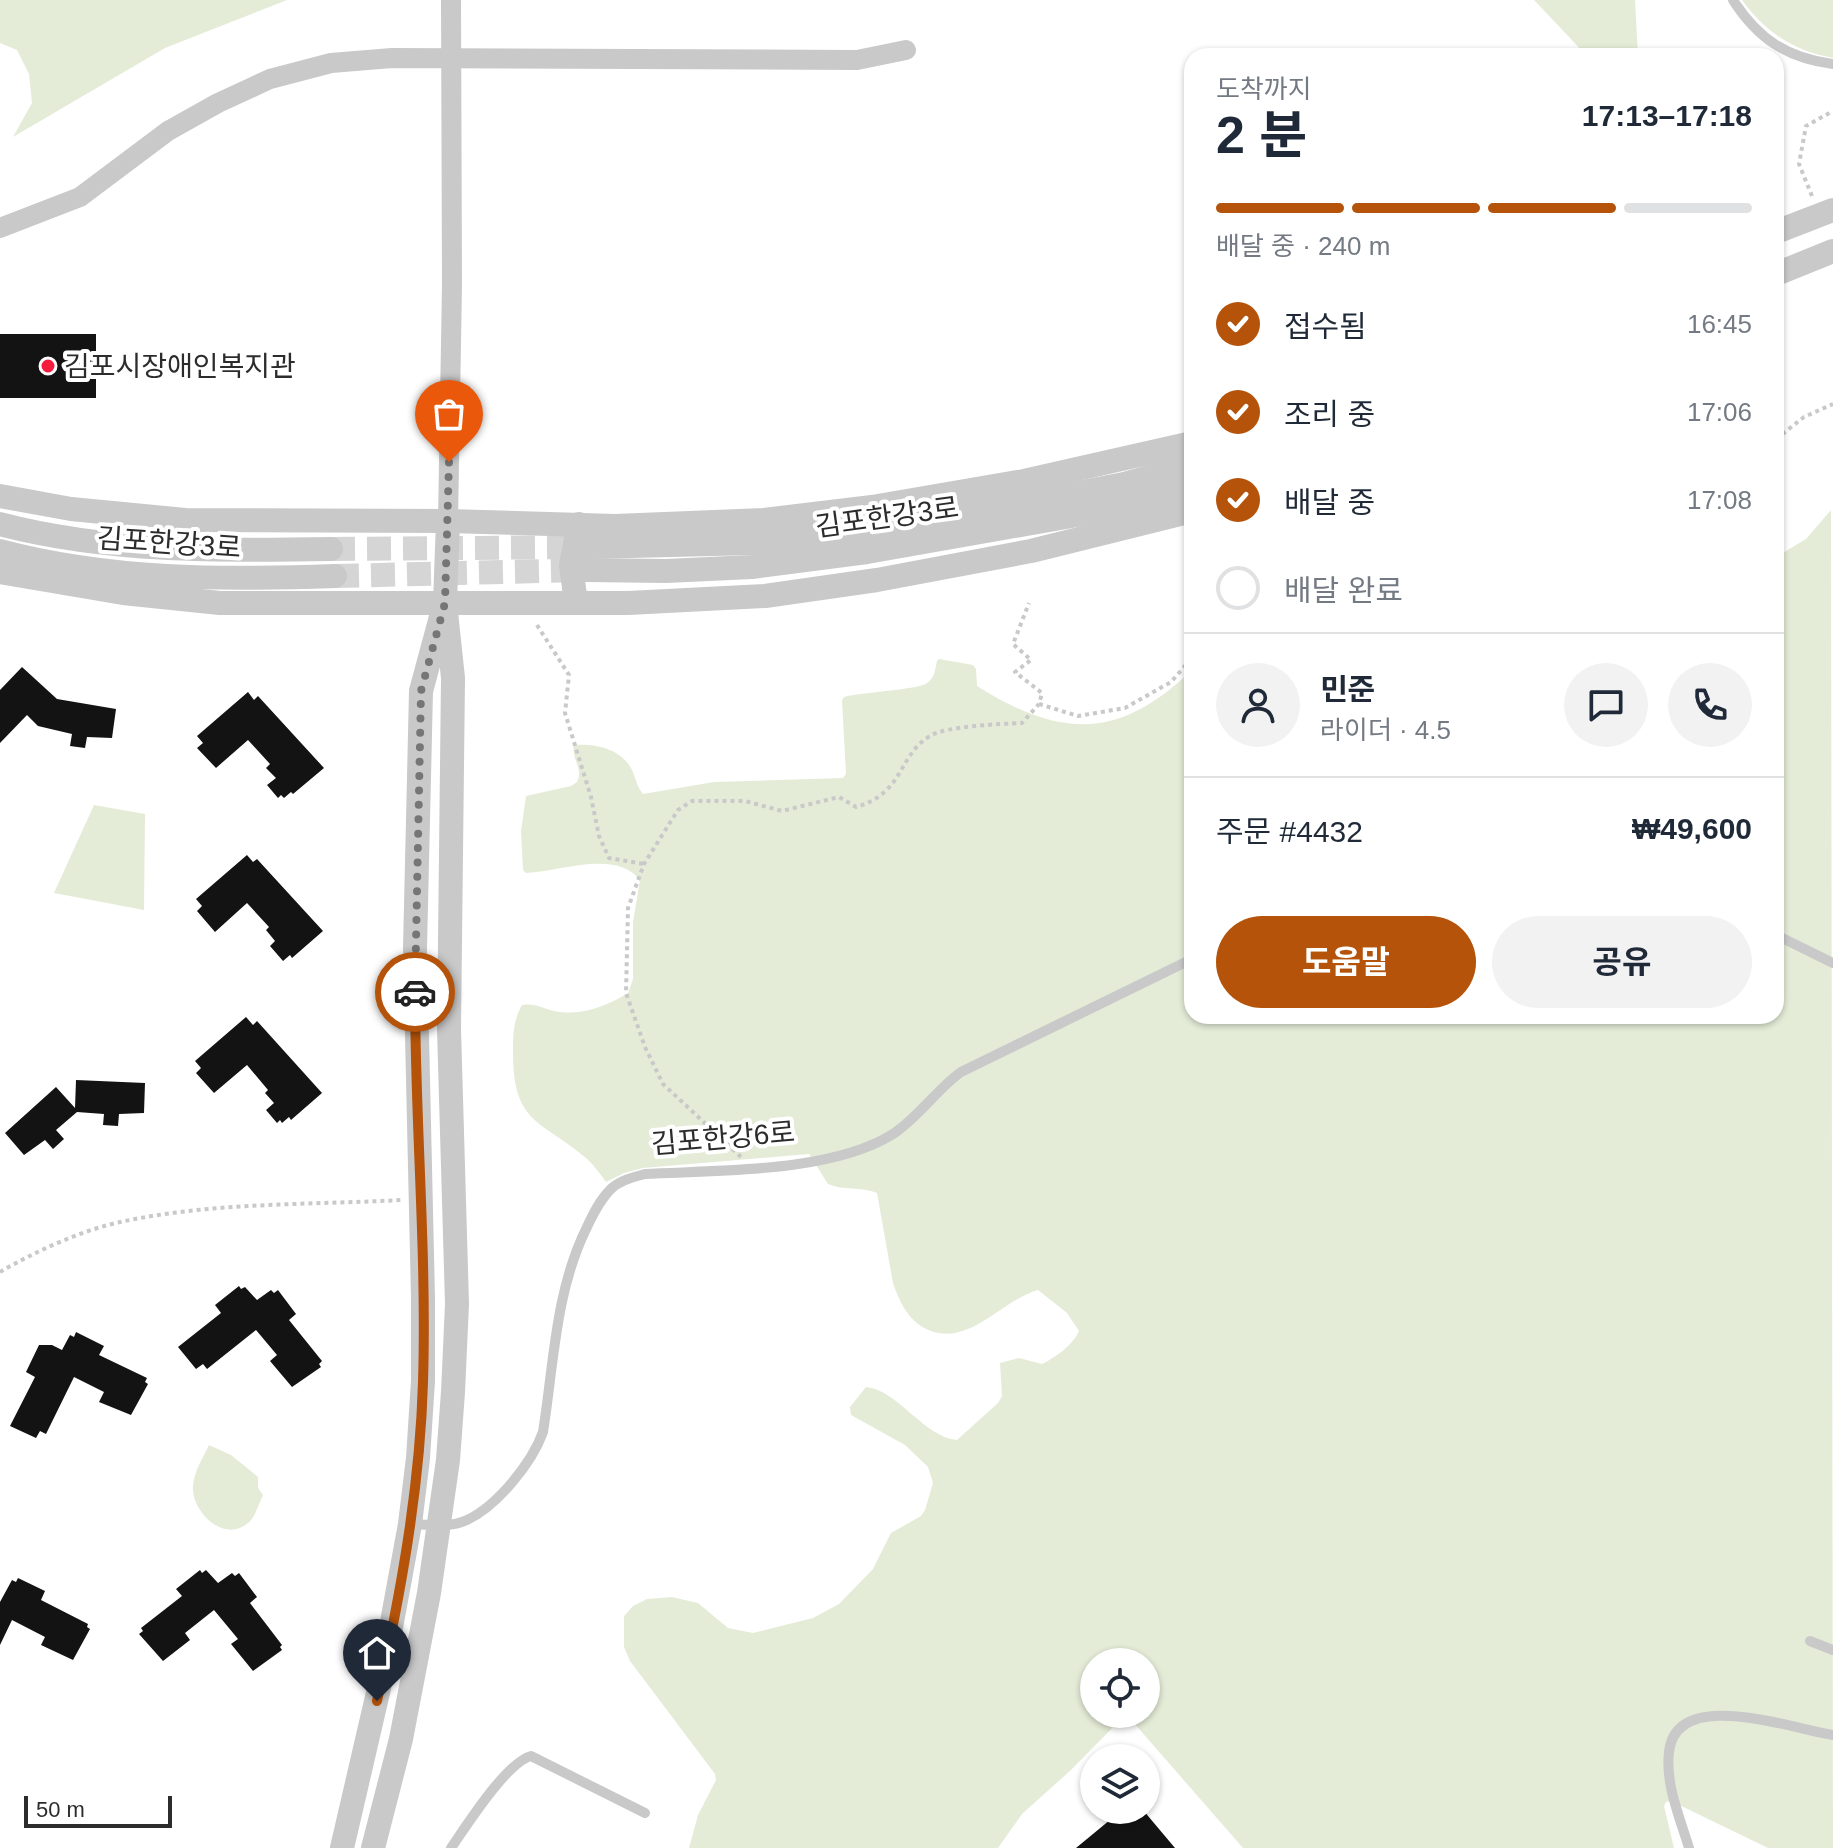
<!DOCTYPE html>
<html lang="ko">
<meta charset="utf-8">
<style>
:root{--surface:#fff;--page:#f2f2f3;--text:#1f2937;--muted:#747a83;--line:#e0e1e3;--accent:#b45309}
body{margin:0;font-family:Helvetica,"Noto Sans KR",sans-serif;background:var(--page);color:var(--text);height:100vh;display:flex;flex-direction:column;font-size:30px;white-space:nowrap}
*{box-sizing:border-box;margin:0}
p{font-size:26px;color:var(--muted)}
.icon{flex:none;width:44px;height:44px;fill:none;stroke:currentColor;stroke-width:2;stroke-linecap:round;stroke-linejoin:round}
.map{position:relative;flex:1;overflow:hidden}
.panel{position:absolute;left:1184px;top:48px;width:600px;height:976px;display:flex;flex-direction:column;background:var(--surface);border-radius:24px;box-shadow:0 2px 6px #0004}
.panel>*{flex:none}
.fabs{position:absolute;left:1080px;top:1648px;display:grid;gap:16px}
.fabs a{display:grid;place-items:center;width:80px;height:80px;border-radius:50%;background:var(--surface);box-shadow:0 2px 6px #0004;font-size:40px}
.scale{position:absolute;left:24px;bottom:20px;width:148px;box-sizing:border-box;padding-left:8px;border:4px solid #2c2c2c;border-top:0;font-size:22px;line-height:28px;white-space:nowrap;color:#2c2c2c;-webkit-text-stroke:6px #fff;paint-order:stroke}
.pin{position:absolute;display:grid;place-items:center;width:68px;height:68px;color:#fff;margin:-82px -34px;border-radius:50% 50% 50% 0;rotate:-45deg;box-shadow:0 0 8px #0007}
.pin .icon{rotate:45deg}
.courier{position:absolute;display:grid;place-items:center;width:80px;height:80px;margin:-40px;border:6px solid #b45309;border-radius:50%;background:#fff;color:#222;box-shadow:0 2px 10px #0007}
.head em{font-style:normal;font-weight:700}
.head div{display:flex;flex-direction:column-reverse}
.head{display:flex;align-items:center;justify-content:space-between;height:136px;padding:0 32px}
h1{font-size:52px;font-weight:700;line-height:60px}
.bar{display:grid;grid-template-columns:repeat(4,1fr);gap:12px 8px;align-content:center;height:96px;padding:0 32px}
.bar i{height:10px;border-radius:6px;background:var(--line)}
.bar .active{background:var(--accent)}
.bar p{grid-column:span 4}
.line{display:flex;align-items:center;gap:20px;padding:0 32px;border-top:2px solid var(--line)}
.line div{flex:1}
.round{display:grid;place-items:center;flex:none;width:84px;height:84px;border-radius:42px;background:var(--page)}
ol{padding:0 32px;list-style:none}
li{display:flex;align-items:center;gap:24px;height:88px}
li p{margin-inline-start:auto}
li .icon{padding:8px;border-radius:50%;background:var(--accent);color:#fff;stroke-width:4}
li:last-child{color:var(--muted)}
li i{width:44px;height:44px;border:4px solid var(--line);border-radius:50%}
.button{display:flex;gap:16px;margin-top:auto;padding:16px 32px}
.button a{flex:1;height:92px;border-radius:48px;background:var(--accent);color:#fff;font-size:32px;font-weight:700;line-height:92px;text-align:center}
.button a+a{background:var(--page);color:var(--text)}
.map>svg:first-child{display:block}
.green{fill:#e4ecd7}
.building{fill:#131313}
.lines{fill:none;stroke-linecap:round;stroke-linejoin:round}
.tertiary-tunnel{stroke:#d5d5d5;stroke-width:24;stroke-dasharray:24 12;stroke-linecap:butt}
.path{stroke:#c9c9c9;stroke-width:4;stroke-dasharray:4 4;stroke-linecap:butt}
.service{stroke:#c9c9c9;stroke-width:10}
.minor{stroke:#c9c9c9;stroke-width:20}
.tertiary{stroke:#c9c9c9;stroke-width:24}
.done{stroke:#767676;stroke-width:8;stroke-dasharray:0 14.4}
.route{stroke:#b45309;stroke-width:10}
.poi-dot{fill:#f51c3e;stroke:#fff;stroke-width:3}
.labels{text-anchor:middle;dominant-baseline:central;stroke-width:8;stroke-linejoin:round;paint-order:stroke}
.poi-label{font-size:28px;fill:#2c2c2c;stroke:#fff;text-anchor:start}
.street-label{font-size:28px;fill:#2c2c2c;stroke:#fff}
</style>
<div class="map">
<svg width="1833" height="1848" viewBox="0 0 1833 1848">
<rect width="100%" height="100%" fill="#fff"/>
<g class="green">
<polygon points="0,0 287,0 165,48 13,137 32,103 29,74 17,50 0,43"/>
<polygon points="1534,0 1635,0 1638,56 1587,56"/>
<path d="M1742,0H1833V58C1794,51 1765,32 1742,0Z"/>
<path d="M1831,510L1833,1848H1768L1671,1801L1666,1802L1664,1806L1674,1848H1243L1126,1714H1146V1662H1094V1714H1126L1071,1770L1022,1814L998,1848H689L698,1815L716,1780L715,1774L630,1661L624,1647V1616L633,1606L647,1599L672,1597L698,1603L728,1628L753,1633L813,1618L839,1604L873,1569L891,1533L921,1516L925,1510L933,1483L928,1467L905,1445L851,1415L850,1407L866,1387C898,1390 925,1438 957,1440L998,1403L1002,1396L1000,1363L1019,1358L1042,1364C1056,1357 1073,1345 1079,1331L1067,1313L1038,1290C1002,1300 971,1345 931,1331C909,1323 900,1303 893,1283L877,1193C861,1186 843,1191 828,1184L809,1154L643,1168L624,1173L606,1182C600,1174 594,1165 586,1158C541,1120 513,1124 513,1053C513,1036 513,1020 522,1005C535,1002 548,1011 560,1012C584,1015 609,1005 628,993L633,979V922L640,880C615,849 560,872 526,873L523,870L521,831L526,796L571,786L577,782C584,768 571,760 574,745C596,743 622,749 632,770C636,779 637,787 643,794L714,782L843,778L846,774L842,700L844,697C861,692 918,690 927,683C935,678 935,669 937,661L939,659L973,665L976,669L977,686C1061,739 1119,740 1192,670V1016H1776V557L1806,539Z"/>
<polygon points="94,805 145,814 144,910 54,893"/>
<path d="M209,1445L231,1455L258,1477V1488L263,1495C259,1503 255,1518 248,1523C224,1544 191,1511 193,1486C194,1471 203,1458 209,1445Z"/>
</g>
<g class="building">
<rect x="0" y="334" width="96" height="64"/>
<polygon points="22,667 57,699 116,709 112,738 87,737 85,748 70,746 72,734 38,726 27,715 0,743 0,690"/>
<polygon points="248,692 254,700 258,696 324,768 293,794 291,792 284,798 281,795 278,798 267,785 276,778 266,768 270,764 248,740 216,768 197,748 203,743 197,736"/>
<polygon points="247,855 253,862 257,859 323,931 292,958 290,955 283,961 270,946 275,941 266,930 269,927 247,903 215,932 197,911 202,906 196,899"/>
<polygon points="246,1017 253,1025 257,1021 322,1093 291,1120 289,1117 282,1123 280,1120 277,1123 266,1110 274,1103 265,1093 268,1090 247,1065 214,1093 196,1073 201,1068 195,1061"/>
<polygon points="76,1080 145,1083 144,1113 119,1114 118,1126 103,1125 104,1114 77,1112 56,1130 64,1139 53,1149 45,1140 24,1155 5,1133 56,1087 75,1108"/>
<polygon points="239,1286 241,1289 245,1287 257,1300 271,1290 274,1293 278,1290 296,1314 289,1320 322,1361 319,1364 321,1367 292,1387 270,1361 277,1355 256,1330 207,1369 203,1364 196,1369 178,1347 221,1313 215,1305"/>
<polygon points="76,1332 104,1346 99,1355 147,1378 145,1382 148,1384 131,1415 99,1402 104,1392 74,1377 46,1434 40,1431 36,1438 10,1426 35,1377 26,1372 39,1345 52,1345 62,1350 70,1335 74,1337"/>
<polygon points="200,1570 202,1573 206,1570 218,1583 232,1573 235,1576 239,1573 257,1597 250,1603 282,1645 280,1647 282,1650 253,1671 231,1644 238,1639 214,1610 185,1633 190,1640 163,1661 139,1634 143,1631 141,1628 182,1596 176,1589"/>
<polygon points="18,1578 45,1591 41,1600 88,1624 87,1627 90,1629 73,1660 41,1645 45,1637 12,1620 0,1645 0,1602 12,1580 16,1582"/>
<polygon points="1122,1810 1143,1810 1175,1848 1076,1848"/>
</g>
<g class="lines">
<g class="tertiary-tunnel">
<polyline points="331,549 588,547"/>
<polyline points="335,576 586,570"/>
</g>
<g class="path">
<polyline points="1812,196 1799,164 1806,126 1833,111"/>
<polyline points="1776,439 1804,417 1833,404"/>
<polyline points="537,625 569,675 565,713 591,797 599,836 609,858 644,864"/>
<polyline points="1039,704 1078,716 1125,708 1171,682 1192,658"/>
<path d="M741,1157L663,1084L645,1047L626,993L628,908L644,864L678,810L692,801H745L782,811L839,797L856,807C905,793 897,756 930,736C946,726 1001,724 1022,723L1039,704L1042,693L1015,672L1031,660L1013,644L1029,603"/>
<path d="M0,1272C36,1251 84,1229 125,1221C216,1202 310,1205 402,1200"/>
</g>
<g class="service">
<path d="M1733,0C1758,39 1787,58 1833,64"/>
<polyline points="1776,935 1833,963"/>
<path d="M412,1524C430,1525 450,1528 467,1520C497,1506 532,1463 543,1432C554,1363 555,1293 586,1229C592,1216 600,1199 612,1188C621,1180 634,1177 645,1174C718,1170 831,1173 893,1134C919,1117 936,1090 961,1072L1192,959"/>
<polyline points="1810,1641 1833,1650"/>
<path d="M451,1848C467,1825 506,1763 531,1756L645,1813"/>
<path d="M1689,1848C1680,1818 1665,1784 1669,1752C1676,1686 1792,1729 1833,1735"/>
</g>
<g class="minor">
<polyline points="0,228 80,197 168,131 218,103 270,79 331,63 392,58 857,60 906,50"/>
<polyline points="448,521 452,284 451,0"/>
</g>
<g class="tertiary">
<polyline points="1776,232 1833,210"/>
<polyline points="1776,274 1833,251"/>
<polyline points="0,496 71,509 185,520 448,521 615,526 764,520 872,507 1024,481 1192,443"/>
<path d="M0,524C107,552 221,551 331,549"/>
<polyline points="588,547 755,543 868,529 1016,505 1124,484 1192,465"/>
<path d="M0,551C110,580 222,580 335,576"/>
<polyline points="586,570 666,571 752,567 867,552 1128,506 1192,489"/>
<polyline points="0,572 123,593 220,603 628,603 765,596 877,580 1031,551 1192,511"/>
<polyline points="576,603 571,565 579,524"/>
<polyline points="342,1848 383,1671 410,1524 418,1458 423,1381 423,1298 415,948 421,691 441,617"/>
<polyline points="373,1848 401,1739 429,1593 448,1460 453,1392 457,1304 449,1029 453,678 445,603 448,521"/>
</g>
</g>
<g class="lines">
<polyline class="done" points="415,992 421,691 445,603 449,462"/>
<path class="route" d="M377,1701C400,1597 420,1489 423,1382C427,1252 415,1122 415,992"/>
</g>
<circle class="poi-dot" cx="48" cy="366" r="8"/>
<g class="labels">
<g class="poi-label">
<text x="64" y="366">김포시장애인복지관</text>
</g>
<g class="street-label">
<text transform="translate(887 517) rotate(-8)">김포한강3로</text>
<text transform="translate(169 543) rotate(4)">김포한강3로</text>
<text transform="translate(723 1138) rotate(-5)">김포한강6로</text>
</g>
</g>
</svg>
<div class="fabs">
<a><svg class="icon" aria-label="locate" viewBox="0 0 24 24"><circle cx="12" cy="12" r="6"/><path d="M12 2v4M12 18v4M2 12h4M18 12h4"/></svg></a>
<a><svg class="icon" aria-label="layers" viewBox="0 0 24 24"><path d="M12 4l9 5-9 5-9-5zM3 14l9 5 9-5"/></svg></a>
</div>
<div class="scale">50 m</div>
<div class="pin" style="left:449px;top:462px;background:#ea580c"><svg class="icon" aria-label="bag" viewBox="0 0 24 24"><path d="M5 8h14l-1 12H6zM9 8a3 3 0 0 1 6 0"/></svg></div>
<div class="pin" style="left:377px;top:1701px;background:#1f2937"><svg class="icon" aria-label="home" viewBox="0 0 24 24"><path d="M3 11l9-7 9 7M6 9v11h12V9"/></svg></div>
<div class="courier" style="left:415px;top:992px"><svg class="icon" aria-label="car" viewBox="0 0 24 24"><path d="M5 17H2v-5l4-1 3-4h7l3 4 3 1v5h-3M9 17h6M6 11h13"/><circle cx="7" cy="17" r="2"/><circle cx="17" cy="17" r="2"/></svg></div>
<section class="panel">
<div class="head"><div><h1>2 분</h1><p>도착까지</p></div><em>17:13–17:18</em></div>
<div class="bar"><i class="active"></i><i class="active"></i><i class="active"></i><i></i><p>배달 중 · 240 m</p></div>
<ol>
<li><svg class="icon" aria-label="check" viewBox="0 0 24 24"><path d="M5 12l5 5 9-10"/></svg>접수됨<p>16:45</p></li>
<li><svg class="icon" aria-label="check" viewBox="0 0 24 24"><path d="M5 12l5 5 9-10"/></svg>조리 중<p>17:06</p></li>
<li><svg class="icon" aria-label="check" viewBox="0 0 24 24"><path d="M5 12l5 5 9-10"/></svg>배달 중<p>17:08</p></li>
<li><i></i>배달 완료</li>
</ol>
<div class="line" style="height:144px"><a class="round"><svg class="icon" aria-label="person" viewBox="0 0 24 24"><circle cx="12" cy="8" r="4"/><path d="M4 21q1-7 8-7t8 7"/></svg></a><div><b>민준</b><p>라이더 · 4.5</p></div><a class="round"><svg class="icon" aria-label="chat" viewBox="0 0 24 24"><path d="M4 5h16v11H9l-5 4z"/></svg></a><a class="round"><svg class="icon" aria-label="phone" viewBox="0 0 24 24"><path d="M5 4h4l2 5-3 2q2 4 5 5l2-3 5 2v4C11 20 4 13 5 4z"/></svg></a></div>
<div class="line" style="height:104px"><div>주문 #4432</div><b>₩49,600</b></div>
<div class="button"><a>도움말</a><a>공유</a></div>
</section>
</div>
